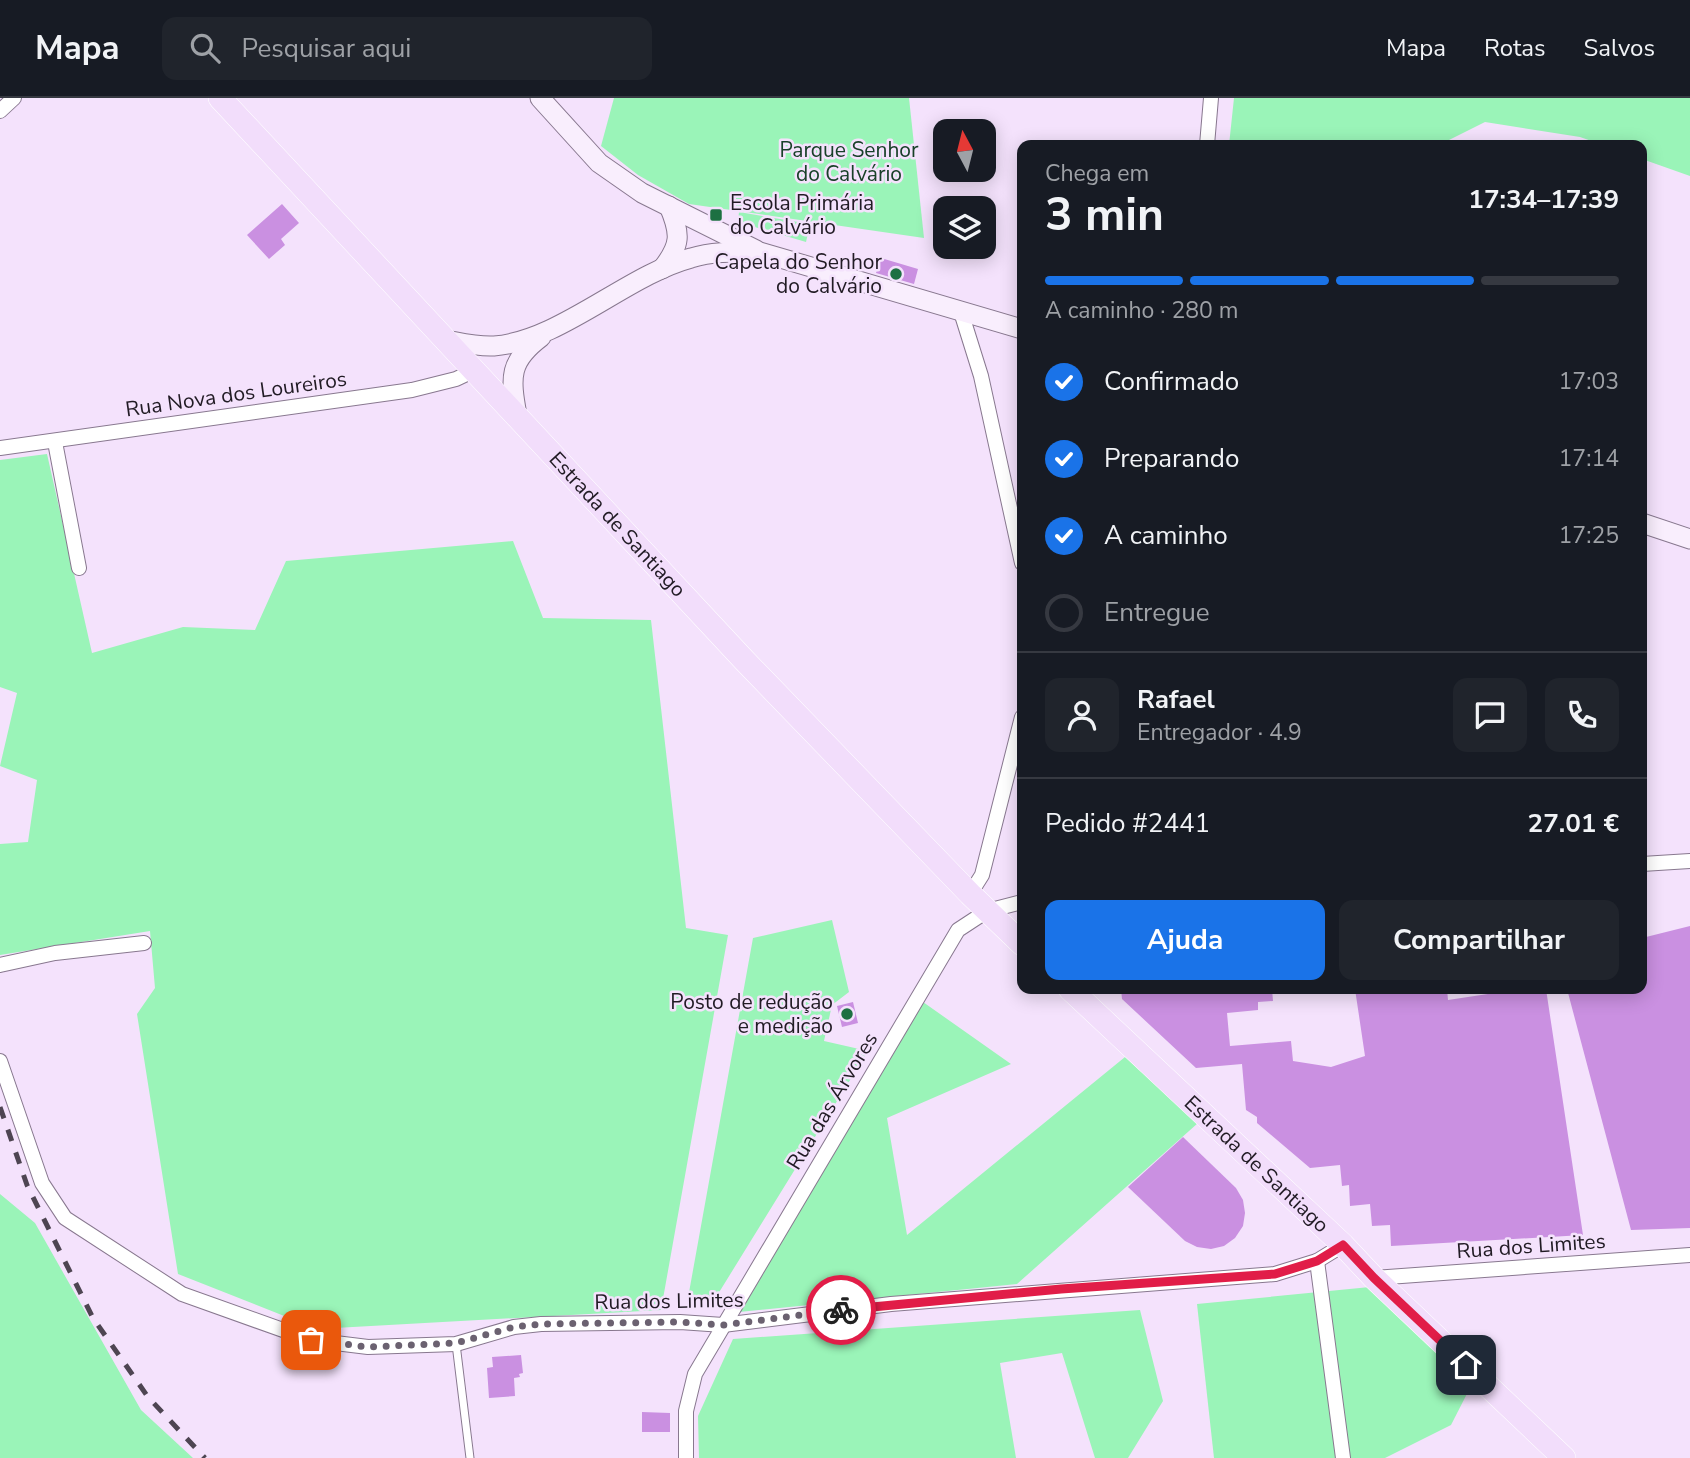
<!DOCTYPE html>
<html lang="pt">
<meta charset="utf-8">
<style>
:root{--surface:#171b24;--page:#20242c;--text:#f1f3f6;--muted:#9ea1a6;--line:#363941;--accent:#1a73e8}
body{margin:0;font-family:"Nunito Sans",sans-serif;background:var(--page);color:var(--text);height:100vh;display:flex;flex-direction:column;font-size:26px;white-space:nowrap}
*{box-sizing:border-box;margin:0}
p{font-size:23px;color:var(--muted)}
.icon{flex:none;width:38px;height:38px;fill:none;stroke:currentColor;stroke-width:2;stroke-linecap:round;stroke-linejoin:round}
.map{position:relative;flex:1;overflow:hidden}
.side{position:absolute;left:1017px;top:42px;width:630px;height:854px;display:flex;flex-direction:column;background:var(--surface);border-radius:14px;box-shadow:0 4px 18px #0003}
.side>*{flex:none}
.needle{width:46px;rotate:353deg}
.controls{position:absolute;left:933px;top:21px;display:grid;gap:14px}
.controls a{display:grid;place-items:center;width:63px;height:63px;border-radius:14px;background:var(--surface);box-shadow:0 4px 18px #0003;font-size:35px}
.pin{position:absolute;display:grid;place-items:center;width:60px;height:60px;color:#fff;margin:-30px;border-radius:14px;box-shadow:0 4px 10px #0006}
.courier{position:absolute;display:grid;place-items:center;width:70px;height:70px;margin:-35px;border:5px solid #e11d48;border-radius:50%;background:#fff;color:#222;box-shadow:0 2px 9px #0007}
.head em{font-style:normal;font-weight:700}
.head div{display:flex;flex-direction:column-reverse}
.head{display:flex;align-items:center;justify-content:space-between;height:119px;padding:0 28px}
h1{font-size:46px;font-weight:700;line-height:52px}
.bar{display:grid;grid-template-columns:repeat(4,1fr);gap:10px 7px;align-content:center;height:84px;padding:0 28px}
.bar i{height:9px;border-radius:5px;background:var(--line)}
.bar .on{background:var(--accent)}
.bar p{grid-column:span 4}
.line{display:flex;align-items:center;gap:18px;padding:0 28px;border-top:2px solid var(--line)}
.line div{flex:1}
.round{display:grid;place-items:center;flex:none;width:74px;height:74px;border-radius:14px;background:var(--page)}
ol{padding:0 28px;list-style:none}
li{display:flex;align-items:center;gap:21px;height:77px}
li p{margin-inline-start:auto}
li .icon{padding:7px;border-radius:50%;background:var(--accent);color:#fff;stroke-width:4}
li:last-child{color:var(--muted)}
li i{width:38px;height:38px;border:4px solid var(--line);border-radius:50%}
.button{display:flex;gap:14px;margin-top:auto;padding:14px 28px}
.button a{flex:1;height:80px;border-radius:14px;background:var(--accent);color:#fff;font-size:28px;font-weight:700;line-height:80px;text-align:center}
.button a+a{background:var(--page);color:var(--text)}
header{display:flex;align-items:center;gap:42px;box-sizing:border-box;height:98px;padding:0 35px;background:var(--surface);border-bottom:2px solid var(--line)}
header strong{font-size:33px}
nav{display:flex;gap:38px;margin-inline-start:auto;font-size:24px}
.search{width:490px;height:63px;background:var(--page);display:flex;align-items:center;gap:18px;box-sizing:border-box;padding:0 24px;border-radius:14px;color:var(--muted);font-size:26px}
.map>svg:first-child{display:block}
.green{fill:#9af4b8}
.building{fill:#ca90e1}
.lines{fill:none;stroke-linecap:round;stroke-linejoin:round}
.lane-casing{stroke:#88788f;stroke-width:9}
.street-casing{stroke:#88788f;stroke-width:16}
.secondary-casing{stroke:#88788f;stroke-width:21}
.primary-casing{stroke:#fff;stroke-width:24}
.lane{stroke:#fff;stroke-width:7}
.street{stroke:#fff;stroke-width:14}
.secondary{stroke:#f9eefd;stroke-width:19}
.primary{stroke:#f2ddfb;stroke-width:23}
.rail{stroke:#4e4552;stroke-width:5;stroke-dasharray:12 12;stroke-linecap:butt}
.done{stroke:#6b6170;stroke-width:7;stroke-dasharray:0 12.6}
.route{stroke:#e11d48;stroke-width:9}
.poi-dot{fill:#1d7042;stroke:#f4e2fc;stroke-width:2.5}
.labels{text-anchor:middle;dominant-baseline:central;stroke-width:5;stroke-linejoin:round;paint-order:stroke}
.park-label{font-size:21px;fill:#184028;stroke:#f4e2fc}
.poi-label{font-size:21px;fill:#211b24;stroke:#f4e2fc;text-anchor:end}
.street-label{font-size:21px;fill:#211b24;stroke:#f4e2fc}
</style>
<header>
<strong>Mapa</strong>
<div class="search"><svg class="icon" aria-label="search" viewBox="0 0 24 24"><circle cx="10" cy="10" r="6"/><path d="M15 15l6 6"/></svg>Pesquisar aqui</div>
<nav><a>Mapa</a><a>Rotas</a><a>Salvos</a></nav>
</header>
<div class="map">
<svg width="1690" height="1360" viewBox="0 0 1690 1360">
<rect width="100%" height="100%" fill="#f4e2fc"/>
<g class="green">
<polygon points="614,0 909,0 924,140 689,106 638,77 601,48"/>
<polygon points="1234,0 1690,0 1690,78 1642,61 1642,47 1603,47 1580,39 1485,24 1439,47 1229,47"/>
<polygon points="739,114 810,126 806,144 738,124"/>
<polygon points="47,356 92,555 183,529 255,532 286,463 513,443 543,520 651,522 686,830 728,837 661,1212 317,1231 178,1176 137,916 155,890 150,833 0,857 0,746 28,744 37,682 0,668 17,595 0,589 0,362"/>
<polygon points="832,822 849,894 832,907 824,943 868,953 710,1209 686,1211 753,840"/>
<polygon points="923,904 1011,966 887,1020 907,1137 1125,959 1198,1025 1017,1186 739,1214"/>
<polygon points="0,1096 35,1125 141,1312 193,1360 0,1360"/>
<polygon points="1370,1189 1473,1284 1451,1327 1385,1360 1214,1360 1197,1206"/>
<polygon points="1140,1212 1163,1303 1128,1360 1095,1360 1062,1255 1000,1265 1016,1360 699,1360 698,1318 733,1241"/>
</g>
<g class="building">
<polygon points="282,106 299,125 281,141 285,147 269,161 247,137"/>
<polygon points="881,160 918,171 914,186 876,175"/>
<polygon points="1690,828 1690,1130 1631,1132 1567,891 1642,891 1642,840"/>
<polygon points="1121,891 1272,891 1273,903 1258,904 1258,912 1227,915 1230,948 1291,943 1293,963 1331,969 1365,958 1355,891 1447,891 1448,902 1521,891 1546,891 1583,1137 1391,1148 1390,1127 1372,1128 1370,1106 1350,1108 1349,1087 1342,1088 1340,1067 1310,1070 1257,1025 1257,1019 1246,1012 1242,966 1196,970 1122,901"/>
<polygon points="853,904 858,925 842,929 837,908"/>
<polygon points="1183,1039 1236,1090 1243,1102 1245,1115 1243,1128 1235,1140 1224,1148 1211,1151 1197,1149 1185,1143 1128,1089"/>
<polygon points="521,1257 523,1275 519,1276 520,1279 514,1280 515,1298 489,1300 487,1270 493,1269 492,1259"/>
<polygon points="642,1314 670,1315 670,1334 642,1334"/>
</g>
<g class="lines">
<defs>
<polyline id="lane" points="456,1246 470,1360"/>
<g id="street">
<polyline points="0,13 14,0"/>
<polyline points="1207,47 1211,0"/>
<polyline points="961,214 981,278 1022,465"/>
<polyline points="55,344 79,470"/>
<polyline points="0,350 412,292 456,281 475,272"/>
<polyline points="1642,766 1690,763"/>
<polyline points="970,796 982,777 1022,619"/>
<polyline points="0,867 55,855 144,845"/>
<polyline points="0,963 42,1085 65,1120 182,1196 311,1242 368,1249 456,1246 514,1229 541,1226 680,1224 723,1227 891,1206 1275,1176 1317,1163 1343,1147"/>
<polyline points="1317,1163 1343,1360"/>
<polyline points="1374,1180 1690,1157"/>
<polyline points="686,1360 686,1313 695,1276 958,832 987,813 1022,804"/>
</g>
<g id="secondary">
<polyline points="540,0 599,65 642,95 756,152"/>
<path d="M662,171C681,147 681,136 669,108"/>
<path d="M446,242C462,245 478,249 494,248C560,243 627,177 691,160C714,153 736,154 760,154L1022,231"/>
<path d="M517,317C510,279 509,263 541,239"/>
<polyline points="1642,425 1690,441"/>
</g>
<g id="primary">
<path id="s1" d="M220,0L744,562L970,796L1022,846"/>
<path id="s2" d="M1070,891L1343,1147L1374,1180L1564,1360"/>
</g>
</defs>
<use href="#lane" class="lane-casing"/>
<use href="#street" class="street-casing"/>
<use href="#secondary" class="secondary-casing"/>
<use href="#primary" class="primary-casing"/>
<use href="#lane" class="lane"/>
<use href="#street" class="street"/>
<use href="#secondary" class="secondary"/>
<use href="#primary" class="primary"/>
<polyline class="rail" points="0,1009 27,1087 93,1220 148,1299 205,1360"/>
</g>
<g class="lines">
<polyline class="done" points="311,1242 368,1249 456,1245 514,1229 541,1226 680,1224 723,1227 841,1212"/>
<polyline class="route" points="841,1212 1061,1191 1275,1176 1317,1163 1343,1147 1374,1180 1466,1267"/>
</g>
<g class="poi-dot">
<rect x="709" y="110" width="14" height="14" rx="3.5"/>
<circle cx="896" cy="176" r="7"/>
<circle cx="847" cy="916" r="7"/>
</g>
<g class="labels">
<g class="park-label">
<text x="849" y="52">Parque Senhor<tspan x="849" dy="24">do Calvário</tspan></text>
</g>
<g class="poi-label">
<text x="730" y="105" text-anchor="start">Escola Primária<tspan x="730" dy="24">do Calvário</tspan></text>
<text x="882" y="164">Capela do Senhor<tspan x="882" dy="24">do Calvário</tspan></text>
<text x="833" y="904">Posto de redução<tspan x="833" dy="24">e medição</tspan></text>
</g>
<g class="street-label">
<text transform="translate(236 296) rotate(-8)">Rua Nova dos Loureiros</text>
<text stroke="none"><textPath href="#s1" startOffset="583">Estrada de Santiago</textPath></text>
<text transform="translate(832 1003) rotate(-59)">Rua das Árvores</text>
<text stroke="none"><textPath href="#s2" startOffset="256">Estrada de Santiago</textPath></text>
<text transform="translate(1531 1148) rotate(-4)">Rua dos Limites</text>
<text transform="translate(669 1203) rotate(-1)">Rua dos Limites</text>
</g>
</g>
</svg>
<div class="controls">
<a><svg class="needle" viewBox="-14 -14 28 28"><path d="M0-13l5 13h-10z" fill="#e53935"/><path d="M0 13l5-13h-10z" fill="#9ea1a6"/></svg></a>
<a><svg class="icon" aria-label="layers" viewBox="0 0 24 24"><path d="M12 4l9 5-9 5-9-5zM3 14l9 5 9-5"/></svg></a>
</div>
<div class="pin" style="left:311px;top:1242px;background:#ea580c"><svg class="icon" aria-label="bag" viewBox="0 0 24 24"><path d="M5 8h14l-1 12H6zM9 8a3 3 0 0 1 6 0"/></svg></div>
<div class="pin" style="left:1466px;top:1267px;background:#1f2937"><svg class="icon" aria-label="home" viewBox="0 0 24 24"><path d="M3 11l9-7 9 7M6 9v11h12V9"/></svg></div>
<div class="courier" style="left:841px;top:1212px"><svg class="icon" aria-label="bike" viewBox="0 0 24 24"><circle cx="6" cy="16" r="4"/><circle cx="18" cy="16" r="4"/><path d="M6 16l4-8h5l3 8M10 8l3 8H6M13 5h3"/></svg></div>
<section class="side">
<div class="head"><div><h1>3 min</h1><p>Chega em</p></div><em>17:34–17:39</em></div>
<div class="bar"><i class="on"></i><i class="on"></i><i class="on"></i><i></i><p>A caminho · 280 m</p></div>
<ol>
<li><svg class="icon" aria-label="check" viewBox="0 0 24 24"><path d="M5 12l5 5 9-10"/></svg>Confirmado<p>17:03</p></li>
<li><svg class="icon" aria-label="check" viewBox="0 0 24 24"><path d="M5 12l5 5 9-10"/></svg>Preparando<p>17:14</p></li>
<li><svg class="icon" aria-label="check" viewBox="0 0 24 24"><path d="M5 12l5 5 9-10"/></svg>A caminho<p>17:25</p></li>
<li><i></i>Entregue</li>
</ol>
<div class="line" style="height:126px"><a class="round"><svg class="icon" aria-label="person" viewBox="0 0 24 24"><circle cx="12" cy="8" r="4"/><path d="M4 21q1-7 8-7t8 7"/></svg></a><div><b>Rafael</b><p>Entregador · 4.9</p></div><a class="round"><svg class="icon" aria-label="chat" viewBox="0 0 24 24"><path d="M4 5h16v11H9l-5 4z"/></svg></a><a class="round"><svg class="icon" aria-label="phone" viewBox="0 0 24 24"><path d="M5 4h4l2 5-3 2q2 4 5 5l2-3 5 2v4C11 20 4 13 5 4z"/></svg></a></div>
<div class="line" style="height:91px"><div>Pedido #2441</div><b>27.01 €</b></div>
<div class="button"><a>Ajuda</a><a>Compartilhar</a></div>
</section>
</div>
